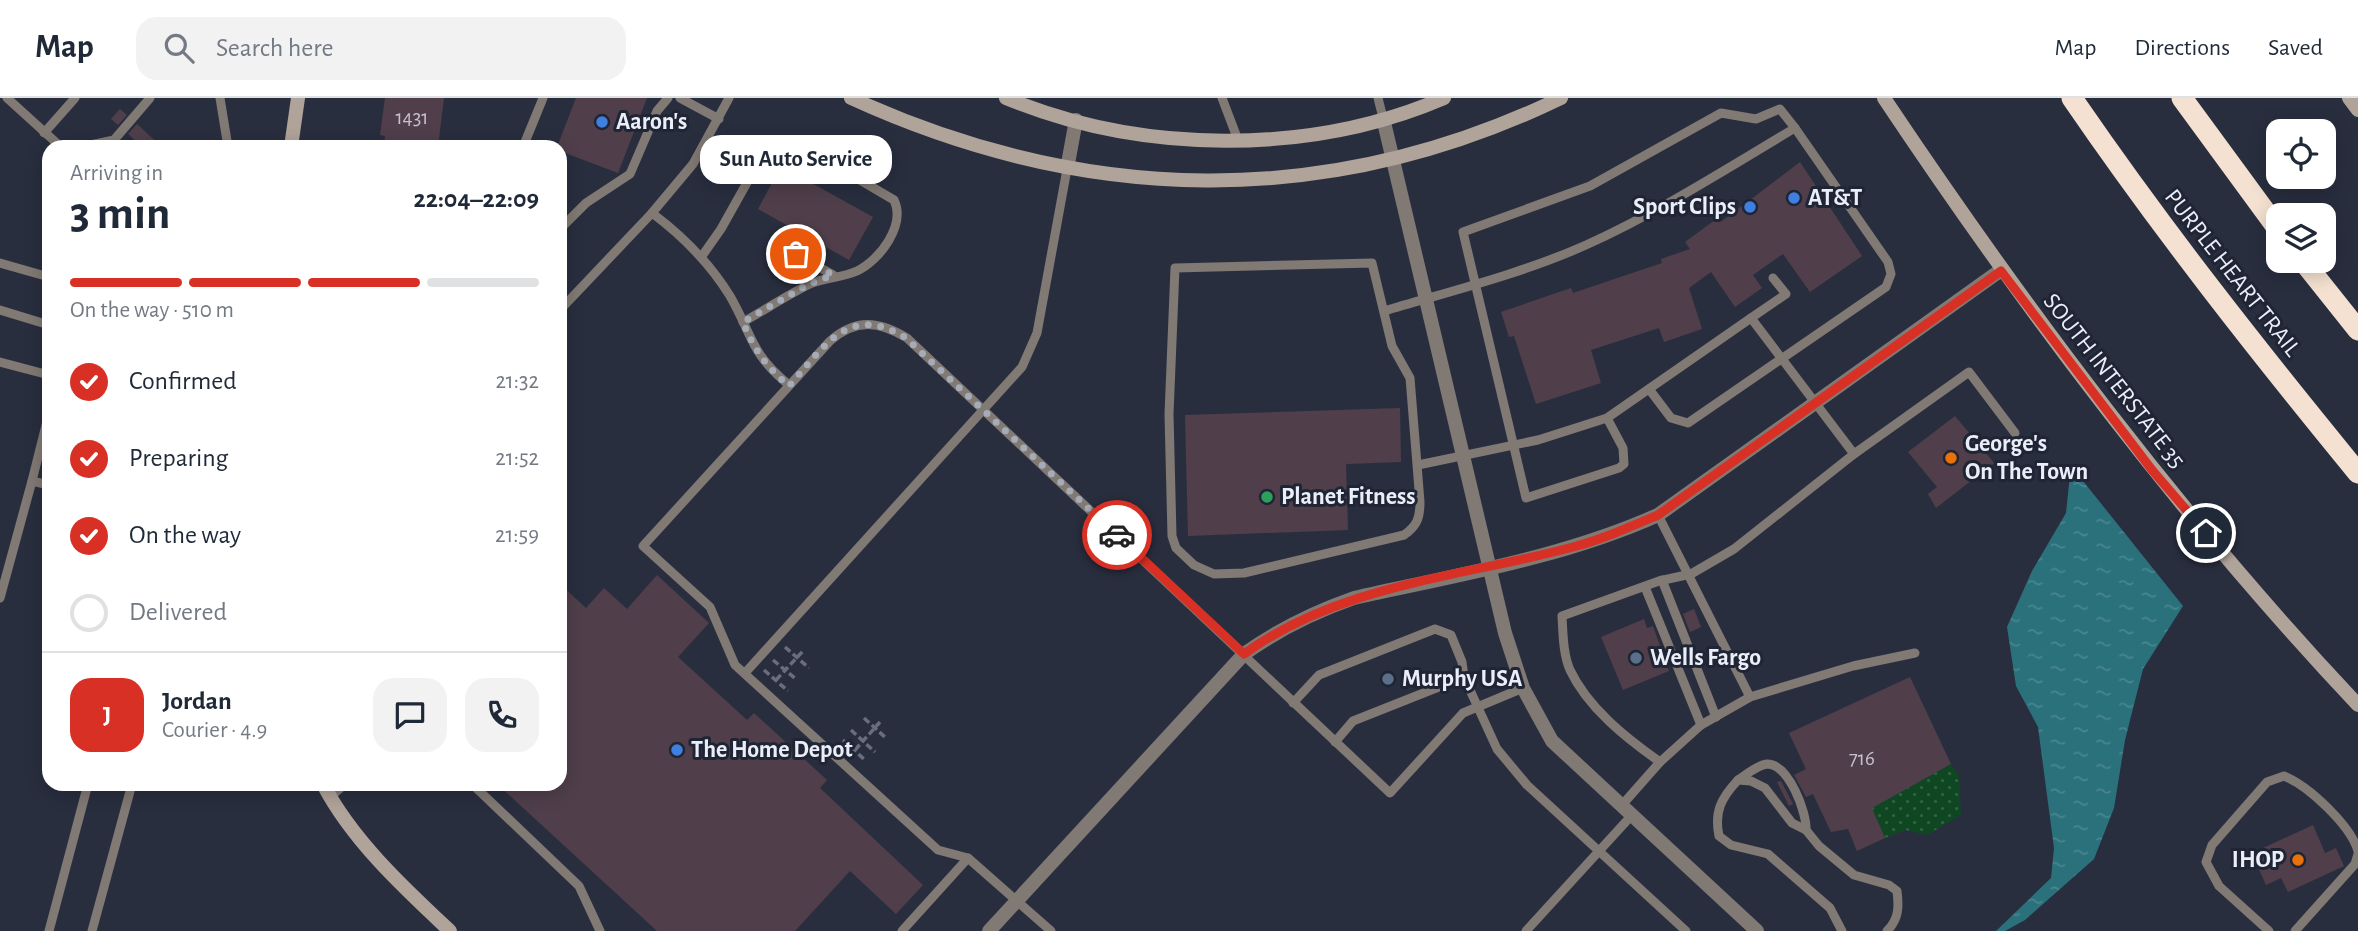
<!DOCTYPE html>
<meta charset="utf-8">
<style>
:root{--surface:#fff;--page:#f2f2f3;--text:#1f2937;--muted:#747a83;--line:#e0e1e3;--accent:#d93025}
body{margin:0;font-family:"Alegreya Sans",sans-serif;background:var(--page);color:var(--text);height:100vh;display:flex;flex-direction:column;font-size:26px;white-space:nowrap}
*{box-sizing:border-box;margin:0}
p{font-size:23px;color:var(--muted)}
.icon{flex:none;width:38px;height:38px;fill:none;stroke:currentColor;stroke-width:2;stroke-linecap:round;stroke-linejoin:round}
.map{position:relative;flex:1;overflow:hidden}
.details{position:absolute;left:42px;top:42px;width:525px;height:651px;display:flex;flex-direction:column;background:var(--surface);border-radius:21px;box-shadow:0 4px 18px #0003}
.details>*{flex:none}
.fabs{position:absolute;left:2266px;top:21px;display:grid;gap:14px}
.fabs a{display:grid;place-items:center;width:70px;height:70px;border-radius:14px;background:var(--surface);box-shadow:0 4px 18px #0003;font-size:35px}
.pin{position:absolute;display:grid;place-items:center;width:60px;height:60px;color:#fff;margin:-30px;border:4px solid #fff;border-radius:50%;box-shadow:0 2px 7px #0007}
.courier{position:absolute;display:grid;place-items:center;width:70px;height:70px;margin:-35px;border:5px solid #d93025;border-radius:50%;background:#fff;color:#222;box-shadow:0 2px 9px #0007}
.bubble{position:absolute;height:49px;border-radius:21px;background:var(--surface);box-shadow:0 4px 18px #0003;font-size:23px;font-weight:600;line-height:49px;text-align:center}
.summary em{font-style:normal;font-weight:600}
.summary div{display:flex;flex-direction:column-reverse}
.summary{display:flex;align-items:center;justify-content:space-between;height:119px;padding:0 28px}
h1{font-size:46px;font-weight:600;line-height:52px}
.bar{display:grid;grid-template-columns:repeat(4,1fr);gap:10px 7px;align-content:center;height:84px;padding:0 28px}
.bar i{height:9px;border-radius:5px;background:var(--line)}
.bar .on{background:var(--accent)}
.bar p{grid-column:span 4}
.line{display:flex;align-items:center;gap:18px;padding:0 28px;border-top:2px solid var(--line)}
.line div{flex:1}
.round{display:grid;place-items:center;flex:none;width:74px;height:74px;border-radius:21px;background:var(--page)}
ol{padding:0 28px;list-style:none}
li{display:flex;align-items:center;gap:21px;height:77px}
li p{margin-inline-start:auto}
li .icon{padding:7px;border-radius:50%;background:var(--accent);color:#fff;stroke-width:4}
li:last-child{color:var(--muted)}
li i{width:38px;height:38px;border:4px solid var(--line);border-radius:50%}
header{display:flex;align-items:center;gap:42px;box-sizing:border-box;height:98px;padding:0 35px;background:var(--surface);border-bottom:2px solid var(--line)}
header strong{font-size:33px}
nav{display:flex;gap:38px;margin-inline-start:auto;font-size:24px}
.search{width:490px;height:63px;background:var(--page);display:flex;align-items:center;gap:18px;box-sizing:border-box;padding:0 24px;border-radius:21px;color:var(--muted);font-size:26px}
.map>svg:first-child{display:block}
.grass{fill:url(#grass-dots)}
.water{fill:url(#water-ripples)}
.building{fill:#503f4b}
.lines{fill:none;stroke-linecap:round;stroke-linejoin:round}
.path{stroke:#696d7c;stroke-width:3.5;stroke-dasharray:7 3.5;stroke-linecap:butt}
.lane{stroke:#817973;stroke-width:9}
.street{stroke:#817973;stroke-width:14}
.secondary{stroke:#b0a399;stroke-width:14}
.highway{stroke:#f5e1d1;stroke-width:21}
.done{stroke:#a6abb8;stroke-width:7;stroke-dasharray:0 12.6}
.route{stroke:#d93025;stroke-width:9}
.shop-dot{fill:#3f7fe0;stroke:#1f2534;stroke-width:2.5}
.food-dot{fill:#e8710a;stroke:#1f2534;stroke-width:2.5}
.leisure-dot{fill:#2e9e5b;stroke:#1f2534;stroke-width:2.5}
.service-dot{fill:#5c6f8a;stroke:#1f2534;stroke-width:2.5}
.labels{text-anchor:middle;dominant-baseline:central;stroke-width:6;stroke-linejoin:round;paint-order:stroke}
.number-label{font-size:21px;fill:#c4c2ce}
.poi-label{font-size:24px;font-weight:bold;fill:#eaeef9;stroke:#1f2534;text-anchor:start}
.street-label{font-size:24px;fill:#eaeef9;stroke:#1f2534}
</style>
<header>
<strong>Map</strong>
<div class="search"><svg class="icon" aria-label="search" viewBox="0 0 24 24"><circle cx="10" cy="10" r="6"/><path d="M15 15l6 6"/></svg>Search here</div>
<nav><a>Map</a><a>Directions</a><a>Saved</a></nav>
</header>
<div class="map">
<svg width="2358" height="833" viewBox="0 0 2358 833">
<defs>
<pattern id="grass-dots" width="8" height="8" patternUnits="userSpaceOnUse" patternTransform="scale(1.75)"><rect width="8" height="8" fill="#0f4723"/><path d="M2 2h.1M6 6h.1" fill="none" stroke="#326244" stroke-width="1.8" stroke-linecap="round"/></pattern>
<pattern id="water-ripples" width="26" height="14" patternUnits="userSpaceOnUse" patternTransform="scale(1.75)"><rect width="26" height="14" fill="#2a717c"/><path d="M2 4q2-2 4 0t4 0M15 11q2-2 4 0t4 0" fill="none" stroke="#49868f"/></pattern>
</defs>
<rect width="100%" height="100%" fill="#292e3f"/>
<polygon class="grass" points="1951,666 1959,678 1961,717 1927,737 1905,732 1885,740 1871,710"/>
<polygon class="water" points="2071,368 2183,508 2143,571 2125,642 2114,710 2094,761 2025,822 2005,833 1996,833 2051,780 2054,750 2038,629 2016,588 2007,529 2032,473 2066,415"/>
<g class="building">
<polygon points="385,0 444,0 438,49 384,49 385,38 380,37"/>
<polygon points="576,0 647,0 618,75 560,53 557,49"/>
<polygon points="120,11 127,17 118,27 111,21"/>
<polygon points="137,26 162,49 142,49 128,36"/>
<polygon points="1800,64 1862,158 1810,194 1783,156 1753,177 1762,190 1735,209 1711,174 1689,190 1702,231 1664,244 1659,230 1591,252 1601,285 1536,306 1514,238 1509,239 1501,214 1571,190 1573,195 1662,165 1661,161 1690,151 1685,144 1719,119 1722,123"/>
<polygon points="781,68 873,119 849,162 758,111"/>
<polygon points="1400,310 1401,364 1346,366 1348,432 1188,438 1185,317"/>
<polygon points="1955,318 1994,365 1936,410 1928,396 1937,389 1908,354"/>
<polygon points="657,477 709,525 678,559 747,622 754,615 827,682 820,690 923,787 896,816 850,773 795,833 657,833 497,686 560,686 560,486 586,510 604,490 627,511"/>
<polygon points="1694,511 1701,529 1690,534 1683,516"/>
<polygon points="1644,521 1647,530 1653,528 1669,573 1623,592 1601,539"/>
<polygon points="1910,579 1951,666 1872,710 1885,740 1857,753 1848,731 1831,734 1813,696 1806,699 1794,677 1806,671 1789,635"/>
<polygon points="1781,683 1793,706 1789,708 1777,684"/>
<polygon points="2313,727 2325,755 2336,750 2344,768 2288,794 2281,780 2266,787 2252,755"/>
</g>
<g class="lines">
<g class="path">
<polyline points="785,549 809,570"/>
<polyline points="773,562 797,582"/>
<polyline points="764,572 788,593"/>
<polyline points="776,582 803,553"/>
<polyline points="864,620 887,641"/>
<polyline points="851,632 875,654"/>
<polyline points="843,642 866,663"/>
<polyline points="855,652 880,624"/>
</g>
<g class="lane">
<polyline points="7,0 61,49"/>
<polyline points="220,0 228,49"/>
<polyline points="680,0 719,21"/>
<polyline points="1222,0 1238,42"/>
<polyline points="1378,0 1383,20"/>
<polyline points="44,35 75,0"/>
<polyline points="81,49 114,42 150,0"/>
<polyline points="523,49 543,0"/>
<path d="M652,115C684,139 709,164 730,198C753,238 750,255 789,287"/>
<polyline points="560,131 586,105 630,76 657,13 668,0"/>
<polyline points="777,145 833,177"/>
<path d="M702,158L721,131L763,56L780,45H793L809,52L894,102C906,127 880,162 857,173C842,180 825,179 810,186C787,197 765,212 743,224"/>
<polyline points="0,165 49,179"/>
<path d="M1372,165L1392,248L1410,280L1420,404C1420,420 1417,428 1404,437L1244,475L1214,476L1194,467L1176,450L1172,438L1169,316L1175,170Z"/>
<polyline points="0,212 49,227"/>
<polyline points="560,212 652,115 693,66 729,0"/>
<path d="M1384,213C1451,193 1521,176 1586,147C1659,114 1726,71 1795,30L1888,164L1891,176L1886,189L1688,325L1671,320L1649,291"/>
<polyline points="1751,220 1786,196 1773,180"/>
<polyline points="0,264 49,277"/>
<polyline points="49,315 32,383 49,387"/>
<polyline points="1607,320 1623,350 1624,366 1619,370 1526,400 1463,134 1590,88 1721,15 1756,21 1780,11 1795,30"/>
<polyline points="1854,356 1969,274 2015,335"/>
<path d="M1418,367L1538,342L1607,320L1751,220L1854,356L1734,451L1691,476L1659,483L1562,518C1563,535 1563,556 1570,572C1588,610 1626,640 1660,664"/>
<polyline points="1662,482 1716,619"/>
<polyline points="1645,489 1701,627"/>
<polyline points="0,500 32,383"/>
<polyline points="745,575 1022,269 1037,235 1067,71"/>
<polyline points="1750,599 1853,568 1915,555"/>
<polyline points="1293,605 1319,577 1435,531 1451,537 1462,564 1464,579"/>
<polyline points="1335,644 1353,623 1464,579 1497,651 1527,687 1686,833"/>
<path d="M1738,682C1746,677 1757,667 1767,666C1789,666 1807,715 1806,732"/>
<polyline points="472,686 579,788 600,833"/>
<polyline points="330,699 345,686"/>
<polyline points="1622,707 1660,664 1701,627 1750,599 1658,417"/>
<polyline points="49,833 88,686"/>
<polyline points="92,833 132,686"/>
<polyline points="902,833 968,760"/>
<path d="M1051,833L968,760L938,752L735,567L710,509L643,448L830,243C856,220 879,223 907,240L1390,695L1463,615L1523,590"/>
<polyline points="1526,833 1632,717"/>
<path d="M1842,833L1830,810L1768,756L1731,747L1719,738C1714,714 1721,700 1738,682L1751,683L1765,690L1792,725L1806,732L1819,748L1854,777L1889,787L1897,793C1899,809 1899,821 1887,833"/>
<path d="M2269,833L2219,788L2206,764L2212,747L2267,684L2284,678C2309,688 2351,728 2358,753"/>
<polyline points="2295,833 2355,766 2358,756"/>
</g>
<g class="street">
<polyline points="1383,20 1505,535 1523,590 1552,643 1757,833"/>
<polyline points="1067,71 1076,22"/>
<path d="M989,833L1244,556C1279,531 1314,514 1354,500C1456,477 1562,460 1658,417L2001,172"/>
</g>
<g class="secondary">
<path d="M851,0C1085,107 1327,113 1561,0"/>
<path d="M1006,0C1141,56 1309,58 1444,0"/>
<path d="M1884,0C2027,214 2181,419 2358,607"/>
<polyline points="2349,0 2358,12"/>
<polyline points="291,49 298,0"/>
<path d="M323,686C352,742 404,790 450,833"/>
</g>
<g class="highway">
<path d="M2072,0C2161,130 2258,253 2358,375"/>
<polyline points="2182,0 2278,131"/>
<polyline points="2303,163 2358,232"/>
</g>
</g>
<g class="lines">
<path class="done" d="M796,156L833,177L809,186L743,224C754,252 767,269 789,288C825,248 849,204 906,240L1117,437"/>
<path class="route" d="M1117,437L1244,556C1340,486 1462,479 1573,449C1603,441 1630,429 1658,417L2001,173L2152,372L2206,435"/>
</g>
<g class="shop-dot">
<circle cx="602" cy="24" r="7"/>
<circle cx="1794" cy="100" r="7"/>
<circle cx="1750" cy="109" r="7"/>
<circle cx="677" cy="652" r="7"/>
</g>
<g class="food-dot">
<circle cx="1951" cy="360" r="7"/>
<circle cx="2298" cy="762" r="7"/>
</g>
<circle class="leisure-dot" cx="1267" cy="399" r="7"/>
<g class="service-dot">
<circle cx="1636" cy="560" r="7"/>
<circle cx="1388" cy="581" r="7"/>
</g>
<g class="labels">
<g class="number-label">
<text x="412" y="19">1431</text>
<text x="1862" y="660">716</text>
</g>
<g class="poi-label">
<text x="616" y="24">Aaron's</text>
<text x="1808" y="100">AT&amp;T</text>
<text x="1736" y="109" text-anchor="end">Sport Clips</text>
<text x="1965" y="346">George's<tspan x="1965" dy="28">On The Town</tspan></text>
<text x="1281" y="399">Planet Fitness</text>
<text x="1650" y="560">Wells Fargo</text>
<text x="1402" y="581">Murphy USA</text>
<text x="691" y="652">The Home Depot</text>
<text x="2284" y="762" text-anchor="end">IHOP</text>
</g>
<g class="street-label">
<text transform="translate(2232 175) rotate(52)">PURPLE HEART TRAIL</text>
<text transform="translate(2114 283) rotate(52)">SOUTH INTERSTATE 35</text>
</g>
</g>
</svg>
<div class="fabs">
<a><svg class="icon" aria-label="locate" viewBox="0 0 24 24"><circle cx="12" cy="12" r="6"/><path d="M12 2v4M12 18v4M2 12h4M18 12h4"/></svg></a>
<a><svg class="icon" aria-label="layers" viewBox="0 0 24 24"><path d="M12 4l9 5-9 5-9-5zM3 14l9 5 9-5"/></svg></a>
</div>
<div class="pin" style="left:796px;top:156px;background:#ea580c"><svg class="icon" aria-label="bag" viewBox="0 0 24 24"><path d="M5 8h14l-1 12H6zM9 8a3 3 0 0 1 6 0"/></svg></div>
<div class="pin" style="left:2206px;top:435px;background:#1f2937"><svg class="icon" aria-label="home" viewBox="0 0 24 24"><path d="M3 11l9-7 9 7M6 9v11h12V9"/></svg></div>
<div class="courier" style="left:1117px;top:437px"><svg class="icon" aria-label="car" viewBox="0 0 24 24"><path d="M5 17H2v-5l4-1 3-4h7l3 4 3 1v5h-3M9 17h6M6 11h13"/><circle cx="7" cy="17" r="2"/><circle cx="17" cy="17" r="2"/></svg></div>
<div class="bubble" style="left:700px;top:37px;width:192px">Sun Auto Service</div>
<section class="details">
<div class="summary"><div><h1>3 min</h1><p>Arriving in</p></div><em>22:04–22:09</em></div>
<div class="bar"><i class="on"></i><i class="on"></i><i class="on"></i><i></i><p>On the way · 510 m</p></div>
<ol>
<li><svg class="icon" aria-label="check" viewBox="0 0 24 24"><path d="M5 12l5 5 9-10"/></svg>Confirmed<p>21:32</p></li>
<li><svg class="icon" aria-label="check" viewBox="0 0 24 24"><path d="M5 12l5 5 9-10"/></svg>Preparing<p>21:52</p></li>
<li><svg class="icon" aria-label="check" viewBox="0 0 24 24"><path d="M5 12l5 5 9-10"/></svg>On the way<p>21:59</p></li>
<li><i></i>Delivered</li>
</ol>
<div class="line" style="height:126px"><b class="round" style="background:var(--accent);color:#fff">J</b><div><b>Jordan</b><p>Courier · 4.9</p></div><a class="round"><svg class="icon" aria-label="chat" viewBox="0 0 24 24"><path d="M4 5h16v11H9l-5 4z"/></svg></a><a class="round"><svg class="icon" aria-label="phone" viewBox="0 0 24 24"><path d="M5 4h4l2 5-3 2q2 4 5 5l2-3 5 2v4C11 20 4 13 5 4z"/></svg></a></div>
</section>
</div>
